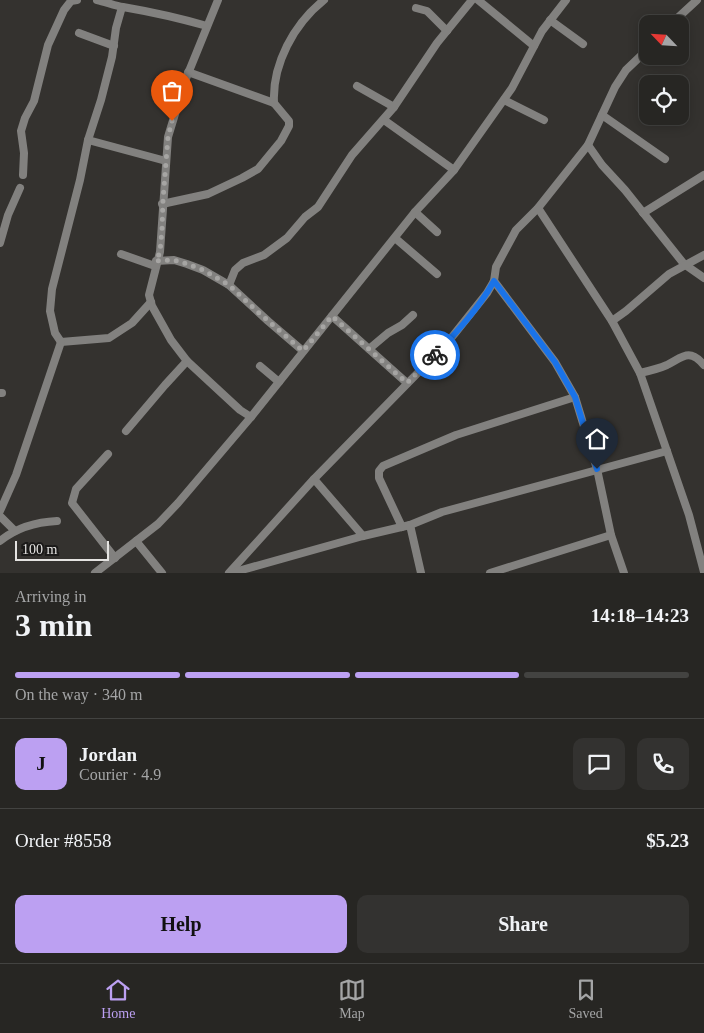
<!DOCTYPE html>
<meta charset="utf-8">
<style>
:root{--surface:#272623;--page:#333230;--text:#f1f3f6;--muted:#a4a5a6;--line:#434341;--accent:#bca0f2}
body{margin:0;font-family:"Times New Roman",serif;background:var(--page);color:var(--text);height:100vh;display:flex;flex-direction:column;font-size:19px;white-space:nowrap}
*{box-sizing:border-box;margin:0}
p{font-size:16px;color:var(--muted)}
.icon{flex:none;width:28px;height:28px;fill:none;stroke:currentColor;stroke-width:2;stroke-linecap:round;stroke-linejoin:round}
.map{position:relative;height:573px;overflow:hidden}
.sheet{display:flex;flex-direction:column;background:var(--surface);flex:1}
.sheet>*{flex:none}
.needle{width:32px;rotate:295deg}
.controls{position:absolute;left:639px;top:15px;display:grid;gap:10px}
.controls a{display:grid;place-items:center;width:50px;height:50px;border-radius:10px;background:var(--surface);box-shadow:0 2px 12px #0003,0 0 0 1px var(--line);font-size:25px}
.scale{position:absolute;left:15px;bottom:12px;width:94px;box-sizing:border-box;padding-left:5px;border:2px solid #e4e3e1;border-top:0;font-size:14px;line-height:18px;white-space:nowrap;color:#e4e3e1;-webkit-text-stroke:4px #1b1a19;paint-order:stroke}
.pin{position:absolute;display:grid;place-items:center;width:42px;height:42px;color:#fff;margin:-51px -21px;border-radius:50% 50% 50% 0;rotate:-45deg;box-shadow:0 0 5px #0007}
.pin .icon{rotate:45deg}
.courier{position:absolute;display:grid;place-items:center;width:50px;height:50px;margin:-25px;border:4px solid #1a73e8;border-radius:50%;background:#fff;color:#222;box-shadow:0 1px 6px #0007}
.head em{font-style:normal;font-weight:700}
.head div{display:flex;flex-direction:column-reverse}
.head{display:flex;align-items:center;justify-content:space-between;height:85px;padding:0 15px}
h1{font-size:32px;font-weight:700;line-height:38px}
.bar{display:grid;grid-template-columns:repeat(4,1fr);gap:8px 5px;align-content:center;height:60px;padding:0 15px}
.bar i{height:6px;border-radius:4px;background:var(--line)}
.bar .selected{background:var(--accent)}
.bar p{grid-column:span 4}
.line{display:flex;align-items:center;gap:12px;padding:0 15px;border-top:1px solid var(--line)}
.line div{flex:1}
.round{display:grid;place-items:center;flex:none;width:52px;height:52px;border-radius:10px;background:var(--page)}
.action{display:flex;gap:10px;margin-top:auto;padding:10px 15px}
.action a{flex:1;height:58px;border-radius:10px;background:var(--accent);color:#111;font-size:20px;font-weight:700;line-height:58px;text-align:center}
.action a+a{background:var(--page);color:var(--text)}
.dock{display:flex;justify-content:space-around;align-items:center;height:70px;border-top:1px solid var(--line);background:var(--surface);font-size:14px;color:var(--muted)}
.dock a{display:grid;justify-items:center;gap:2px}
.dock .selected{color:var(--accent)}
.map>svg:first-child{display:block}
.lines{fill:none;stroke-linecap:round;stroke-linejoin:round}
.minor{stroke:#82817f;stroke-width:8}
.done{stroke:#a6a5a3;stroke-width:5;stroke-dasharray:0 9}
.route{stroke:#1a73e8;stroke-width:6}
</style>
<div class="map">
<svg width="704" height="573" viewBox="0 0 704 573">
<rect width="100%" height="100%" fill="#34322f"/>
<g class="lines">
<g class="minor">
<path d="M97,0C106,2 115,6 123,7C152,12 179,18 207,26"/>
<polyline points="218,0 185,81 168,137 160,252 149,295 152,306 171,340 187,361 240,410 251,417"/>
<polyline points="478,0 534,46"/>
<polyline points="416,8 427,11 447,31"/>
<polyline points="550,20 583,44"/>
<polyline points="671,24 697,0"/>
<polyline points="79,33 114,46"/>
<polyline points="357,86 394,107"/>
<polyline points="504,100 544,120"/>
<path d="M274,103C272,64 294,24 324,0"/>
<polyline points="602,115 665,159"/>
<polyline points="384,120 454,170"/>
<polyline points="88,140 166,161"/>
<polyline points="588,145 602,165 625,190 684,264 704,278"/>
<polyline points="23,175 24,153 21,131 25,118 34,101 48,45 64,10 71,1 77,0"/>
<polyline points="162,204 208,194 242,178 258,169 281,141 289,126 289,121 274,103 188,72"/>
<polyline points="538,208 612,321 640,373 689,515 704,572"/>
<polyline points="415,212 437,232"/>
<polyline points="643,213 704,175"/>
<polyline points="395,238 437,274"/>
<polyline points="0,243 8,215 20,188"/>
<polyline points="121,254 155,266"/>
<polyline points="156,261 174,260 187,264 203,270 229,285 268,321 303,351"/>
<polyline points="494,281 555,362 575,397 597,469 611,535 624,573"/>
<polyline points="229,285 235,270 243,263 264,255 287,238 305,217 318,207 352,155 394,107 437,43 472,0"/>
<polyline points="332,316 407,383"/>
<polyline points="612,321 626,311 669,274 704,255"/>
<polyline points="61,342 55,333 50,311 52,289 80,180 88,140 101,100 112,57 116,28 122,7"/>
<polyline points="61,342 109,338 132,323 151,302"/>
<polyline points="369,349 388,333 402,325 413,315"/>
<polyline points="260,366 279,382"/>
<path d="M640,373C649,371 658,369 667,365C683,357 689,348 704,365"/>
<polyline points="0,393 2,393"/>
<polyline points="126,431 165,385 187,361"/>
<polyline points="108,454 76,489 72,503 115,558"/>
<polyline points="314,479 363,536"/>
<polyline points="0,511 16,475 61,342"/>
<polyline points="0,516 15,531"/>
<polyline points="410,525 421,573"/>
<polyline points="402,527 379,478 379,471 383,466 456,435 575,397"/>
<path d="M0,541C16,528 37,522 57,521"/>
<polyline points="136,541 162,573"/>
<polyline points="95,573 158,524 178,503 251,417 415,212 454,170 512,88 542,31 566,0"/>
<polyline points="229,573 314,479 448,342 487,293 494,281 496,267 516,230 538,208 588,145 615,87 626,70 648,49"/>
<polyline points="231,573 363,536 410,525 442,512 667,451"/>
<polyline points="490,573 611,535"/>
</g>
</g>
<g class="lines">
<polyline class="done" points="172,121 168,137 163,200 162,229 160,252 156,261 174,260 187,264 203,270 229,285 258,312 303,351 332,316 407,383 435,355"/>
<path class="route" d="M435,355C456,333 479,308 494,281L555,362L575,397L597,469"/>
</g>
</svg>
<div class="controls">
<a><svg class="needle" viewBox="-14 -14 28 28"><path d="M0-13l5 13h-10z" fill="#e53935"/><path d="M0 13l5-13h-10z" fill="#a4a5a6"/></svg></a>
<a><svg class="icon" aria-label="locate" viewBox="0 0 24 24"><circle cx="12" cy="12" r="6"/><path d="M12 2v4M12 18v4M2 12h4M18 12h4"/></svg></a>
</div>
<div class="scale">100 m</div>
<div class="pin" style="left:172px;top:121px;background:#ea580c"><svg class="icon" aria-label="bag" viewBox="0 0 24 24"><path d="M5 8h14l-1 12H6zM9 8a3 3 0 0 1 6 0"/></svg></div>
<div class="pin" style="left:597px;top:469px;background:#1f2937"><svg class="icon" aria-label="home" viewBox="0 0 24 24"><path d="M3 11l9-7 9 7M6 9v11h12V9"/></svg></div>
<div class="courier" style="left:435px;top:355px"><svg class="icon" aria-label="bike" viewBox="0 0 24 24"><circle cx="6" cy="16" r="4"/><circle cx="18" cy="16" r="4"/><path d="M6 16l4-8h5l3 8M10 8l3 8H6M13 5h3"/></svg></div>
</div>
<section class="sheet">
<div class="head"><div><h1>3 min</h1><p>Arriving in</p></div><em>14:18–14:23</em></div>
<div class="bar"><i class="selected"></i><i class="selected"></i><i class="selected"></i><i></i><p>On the way · 340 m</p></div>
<div class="line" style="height:90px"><b class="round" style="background:var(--accent);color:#111">J</b><div><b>Jordan</b><p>Courier · 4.9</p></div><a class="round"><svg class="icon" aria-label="chat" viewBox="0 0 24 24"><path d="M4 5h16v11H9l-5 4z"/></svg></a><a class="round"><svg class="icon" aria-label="phone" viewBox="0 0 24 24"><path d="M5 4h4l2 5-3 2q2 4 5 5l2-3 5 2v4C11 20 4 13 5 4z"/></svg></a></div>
<div class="line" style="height:65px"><div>Order #8558</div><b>$5.23</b></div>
<div class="action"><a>Help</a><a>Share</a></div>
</section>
<nav class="dock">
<a class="selected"><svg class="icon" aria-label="home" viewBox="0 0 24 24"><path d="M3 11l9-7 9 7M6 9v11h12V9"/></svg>Home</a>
<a><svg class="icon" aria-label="map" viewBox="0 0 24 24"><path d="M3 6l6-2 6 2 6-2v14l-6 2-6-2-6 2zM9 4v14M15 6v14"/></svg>Map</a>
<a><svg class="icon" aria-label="saved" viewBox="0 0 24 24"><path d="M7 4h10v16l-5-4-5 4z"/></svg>Saved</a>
</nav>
